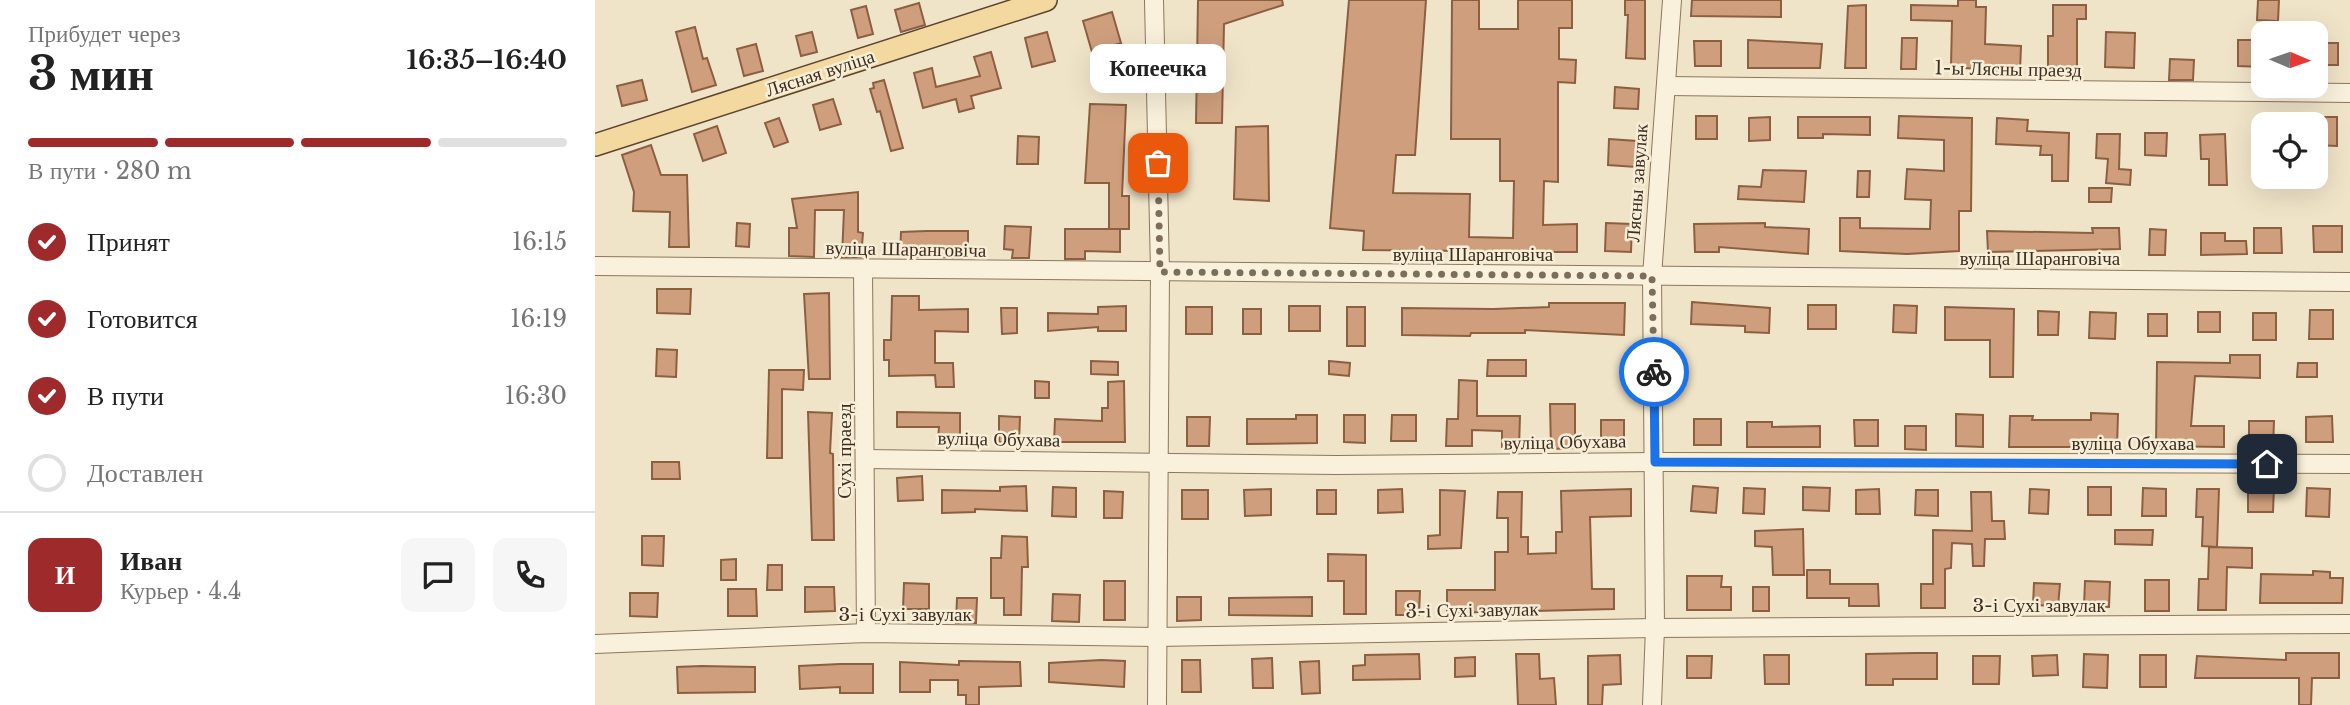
<!DOCTYPE html>
<html lang="ru">
<meta charset="utf-8">
<style>
:root{--surface:#fff;--page:#f6f6f6;--text:#222;--muted:#767676;--line:#e0e0e0;--accent:#9e2a2b}
body{margin:0;font-family:"Libre Baskerville",serif;background:var(--page);color:var(--text);height:100vh;display:flex;flex-direction:column;font-size:26px;white-space:nowrap}
*{box-sizing:border-box;margin:0}
p{font-size:23px;color:var(--muted)}
.icon{flex:none;width:38px;height:38px;fill:none;stroke:currentColor;stroke-width:2;stroke-linecap:round;stroke-linejoin:round}
.map{position:relative;flex:1;overflow:hidden}
.drawer{display:flex;flex-direction:column;background:var(--surface);width:595px}
.drawer>*{flex:none}
.needle{width:46px;rotate:92deg}
.tools{position:absolute;left:1656px;top:21px;display:grid;gap:14px}
.tools a{display:grid;place-items:center;width:77px;height:77px;border-radius:14px;background:var(--surface);box-shadow:0 7px 28px #0002;font-size:35px}
.pin{position:absolute;display:grid;place-items:center;width:60px;height:60px;color:#fff;margin:-30px;border-radius:14px;box-shadow:0 4px 10px #0006}
.courier{position:absolute;display:grid;place-items:center;width:70px;height:70px;margin:-35px;border:5px solid #1a73e8;border-radius:50%;background:#fff;color:#222;box-shadow:0 2px 9px #0007}
.bubble{position:absolute;height:49px;border-radius:14px;background:var(--surface);box-shadow:0 7px 28px #0002;font-size:23px;font-weight:700;line-height:49px;text-align:center}
.head em{font-style:normal;font-weight:700}
.head div{display:flex;flex-direction:column-reverse}
.head{display:flex;align-items:center;justify-content:space-between;height:119px;padding:0 28px}
h1{font-size:46px;font-weight:700;line-height:52px}
.bar{display:grid;grid-template-columns:repeat(4,1fr);gap:10px 7px;align-content:center;height:84px;padding:0 28px}
.bar i{height:9px;border-radius:5px;background:var(--line)}
.bar .active{background:var(--accent)}
.bar p{grid-column:span 4}
.line{display:flex;align-items:center;gap:18px;padding:0 28px;border-top:2px solid var(--line)}
.line div{flex:1}
.round{display:grid;place-items:center;flex:none;width:74px;height:74px;border-radius:14px;background:var(--page)}
ol{padding:0 28px;list-style:none}
li{display:flex;align-items:center;gap:21px;height:77px}
li p{margin-inline-start:auto}
li .icon{padding:7px;border-radius:50%;background:var(--accent);color:#fff;stroke-width:4}
li:last-child{color:var(--muted)}
li i{width:38px;height:38px;border:4px solid var(--line);border-radius:50%}
main{display:flex;flex:1;min-height:0}
.map>svg:first-child{display:block}
.building{fill:#cf9f7d;stroke:#8d5f41;stroke-width:2}
.lines{fill:none;stroke-linecap:round;stroke-linejoin:round}
.minor-casing{stroke:#8d765c;stroke-width:20}
.major-casing{stroke:#5b4430;stroke-width:24}
.minor{stroke:#faf1dc;stroke-width:18}
.major{stroke:#f3d9a0;stroke-width:21}
.done{stroke:#7c6e5b;stroke-width:7;stroke-dasharray:0 12.6}
.route{stroke:#1a73e8;stroke-width:9}
.labels{text-anchor:middle;dominant-baseline:central;stroke-width:5;stroke-linejoin:round;paint-order:stroke}
.street-label{font-size:19px;fill:#3d2e20;stroke:#f7eed8}
</style>
<main>
<section class="drawer">
<div class="head"><div><h1>3 мин</h1><p>Прибудет через</p></div><em>16:35–16:40</em></div>
<div class="bar"><i class="active"></i><i class="active"></i><i class="active"></i><i></i><p>В пути · 280 m</p></div>
<ol>
<li><svg class="icon" aria-label="check" viewBox="0 0 24 24"><path d="M5 12l5 5 9-10"/></svg>Принят<p>16:15</p></li>
<li><svg class="icon" aria-label="check" viewBox="0 0 24 24"><path d="M5 12l5 5 9-10"/></svg>Готовится<p>16:19</p></li>
<li><svg class="icon" aria-label="check" viewBox="0 0 24 24"><path d="M5 12l5 5 9-10"/></svg>В пути<p>16:30</p></li>
<li><i></i>Доставлен</li>
</ol>
<div class="line" style="height:126px"><b class="round" style="background:var(--accent);color:#fff">И</b><div><b>Иван</b><p>Курьер · 4.4</p></div><a class="round"><svg class="icon" aria-label="chat" viewBox="0 0 24 24"><path d="M4 5h16v11H9l-5 4z"/></svg></a><a class="round"><svg class="icon" aria-label="phone" viewBox="0 0 24 24"><path d="M5 4h4l2 5-3 2q2 4 5 5l2-3 5 2v4C11 20 4 13 5 4z"/></svg></a></div>
</section>
<div class="map">
<svg width="1755" height="705" viewBox="0 0 1755 705">
<rect width="100%" height="100%" fill="#f0e4c8"/>
<g class="building">
<polygon points="603,0 687,0 688,5 629,24 627,123 601,123"/>
<polygon points="754,0 831,0 820,155 801,155 798,193 875,194 874,237 918,238 919,181 905,181 905,139 856,139 857,0 884,0 884,29 923,29 923,0 977,0 977,28 964,28 964,59 981,60 980,83 963,82 963,182 949,181 948,225 982,224 982,252 948,252 948,258 875,258 875,251 768,250 769,231 735,228"/>
<polygon points="1030,0 1050,0 1050,59 1031,58 1033,15 1030,15"/>
<polygon points="1097,0 1186,0 1186,17 1096,16"/>
<polygon points="1363,0 1381,0 1381,7 1391,7 1390,44 1426,46 1425,72 1356,67 1357,21 1316,20 1316,5 1363,6"/>
<polygon points="1663,0 1684,0 1683,21 1662,20"/>
<polygon points="324,3 330,25 306,32 300,10"/>
<polygon points="1271,5 1271,68 1250,68 1253,6"/>
<polygon points="1458,5 1491,5 1491,19 1482,19 1482,71 1453,71 1453,36 1458,36"/>
<polygon points="271,6 278,34 263,38 256,10"/>
<polygon points="517,12 526,43 497,52 488,21"/>
<polygon points="100,27 108,59 112,58 121,85 97,92 81,32"/>
<polygon points="217,32 222,52 206,56 201,36"/>
<polygon points="452,32 460,61 437,67 430,38"/>
<polygon points="1511,32 1540,33 1539,68 1510,67"/>
<polygon points="1307,38 1322,38 1321,69 1306,69"/>
<polygon points="1153,40 1227,44 1225,68 1153,68"/>
<polygon points="1643,40 1668,40 1668,67 1643,66"/>
<polygon points="1099,41 1126,41 1126,66 1100,66"/>
<rect x="1720" y="43" width="23" height="22"/>
<polygon points="161,44 168,71 149,76 142,49"/>
<polygon points="396,52 406,88 376,96 379,108 364,112 361,99 328,108 319,73 337,68 341,87 385,76 379,57"/>
<polygon points="1575,59 1599,60 1598,80 1574,80"/>
<polygon points="47,80 52,100 27,106 22,86"/>
<polygon points="289,80 308,148 296,151 285,111 282,112 275,89 279,88 278,83"/>
<polygon points="1020,87 1044,89 1043,109 1019,108"/>
<polygon points="238,99 246,124 225,130 218,105"/>
<polygon points="495,104 531,105 527,196 534,196 534,229 514,229 514,183 490,183"/>
<rect x="1101" y="116" width="21" height="23"/>
<polygon points="1304,116 1377,118 1376,211 1364,211 1364,251 1312,254 1245,251 1245,218 1265,218 1265,228 1335,229 1336,200 1310,199 1312,169 1349,171 1349,140 1303,138"/>
<polygon points="1175,117 1175,140 1154,141 1154,118"/>
<polygon points="1203,117 1275,117 1275,135 1228,134 1228,138 1203,138"/>
<polygon points="1720,117 1742,117 1742,146 1720,145"/>
<polygon points="184,118 193,142 179,147 170,123"/>
<polygon points="1402,118 1433,120 1432,131 1474,133 1473,181 1457,181 1457,155 1445,155 1446,146 1401,144"/>
<polygon points="122,126 131,153 108,161 99,134"/>
<polygon points="673,126 674,201 639,199 641,127"/>
<polygon points="1550,133 1572,133 1571,156 1550,155"/>
<polygon points="1502,134 1525,134 1524,169 1536,170 1535,185 1511,183 1513,159 1501,158"/>
<polygon points="1630,134 1632,185 1614,185 1614,159 1606,159 1605,135"/>
<polygon points="423,136 444,137 443,164 422,164"/>
<polygon points="1014,139 1042,141 1041,167 1013,165"/>
<polygon points="56,145 66,175 92,175 94,247 74,247 75,212 38,211 39,192 27,155"/>
<polygon points="1168,170 1211,171 1209,202 1143,199 1144,186 1166,187"/>
<polygon points="1263,171 1275,171 1274,197 1262,197"/>
<polygon points="1494,188 1517,188 1516,202 1494,202"/>
<polygon points="263,192 263,232 268,233 266,257 247,257 249,210 220,210 219,257 194,256 194,228 202,228 197,199"/>
<polygon points="142,223 155,224 154,247 141,246"/>
<polygon points="1011,223 1037,224 1036,252 1010,251"/>
<polygon points="1170,223 1170,227 1214,229 1213,254 1124,247 1124,252 1100,252 1099,224"/>
<polygon points="410,226 436,227 434,258 417,258 418,250 409,249"/>
<polygon points="1718,226 1747,226 1747,252 1719,252"/>
<polygon points="1497,228 1524,228 1525,249 1393,252 1392,231 1498,233"/>
<polygon points="1659,228 1686,228 1687,253 1659,253"/>
<polygon points="470,229 525,229 525,252 490,251 490,259 470,259"/>
<polygon points="1555,229 1571,230 1570,255 1554,255"/>
<polygon points="331,231 373,231 373,258 305,256 306,232"/>
<polygon points="1606,233 1630,233 1630,241 1651,241 1652,254 1606,255"/>
<polygon points="62,289 96,289 95,314 62,313"/>
<polygon points="234,293 235,379 214,379 209,294"/>
<polygon points="297,296 324,296 324,310 373,309 373,332 340,331 340,363 358,363 359,387 341,387 340,375 294,376 294,360 289,360 289,340 296,340"/>
<polygon points="1097,302 1175,308 1174,333 1150,332 1150,326 1096,324"/>
<polygon points="954,303 1030,303 1029,335 930,330 930,333 876,333 875,336 807,335 807,308 899,309 954,307"/>
<rect x="1213" y="305" width="28" height="24"/>
<polygon points="1299,305 1322,306 1321,333 1298,332"/>
<polygon points="531,306 531,331 503,331 503,327 453,331 453,313 503,314 503,307"/>
<rect x="694" y="306" width="31" height="25"/>
<rect x="591" y="307" width="26" height="27"/>
<rect x="752" y="307" width="18" height="39"/>
<polygon points="1350,307 1419,309 1418,377 1395,377 1395,340 1350,340"/>
<polygon points="406,308 422,308 422,333 407,334"/>
<rect x="648" y="309" width="18" height="25"/>
<polygon points="1715,310 1738,310 1738,339 1714,339"/>
<polygon points="1443,311 1464,312 1463,335 1443,335"/>
<polygon points="1495,312 1521,313 1520,339 1494,338"/>
<rect x="1603" y="312" width="22" height="20"/>
<rect x="1658" y="313" width="23" height="27"/>
<rect x="1553" y="314" width="19" height="22"/>
<polygon points="62,349 82,350 81,377 61,376"/>
<polygon points="1635,355 1665,355 1665,378 1600,376 1596,426 1629,426 1629,447 1561,446 1562,362 1635,363"/>
<polygon points="893,360 931,360 931,376 892,376"/>
<polygon points="496,361 523,362 523,375 496,374"/>
<polygon points="734,361 755,363 754,376 734,374"/>
<polygon points="1703,363 1722,363 1722,377 1702,377"/>
<polygon points="174,370 209,370 208,390 187,389 187,458 172,458"/>
<polygon points="864,380 882,381 882,416 925,416 924,448 907,447 907,431 877,430 877,446 851,446 852,419 863,419"/>
<polygon points="440,381 454,382 454,398 440,398"/>
<polygon points="529,381 530,442 459,442 460,419 507,421 507,408 513,408 513,382"/>
<polygon points="955,404 980,404 980,448 956,449"/>
<polygon points="213,412 237,413 235,453 238,454 239,540 217,540"/>
<polygon points="302,412 365,413 365,439 343,439 344,427 302,427"/>
<polygon points="1496,413 1523,414 1522,447 1414,447 1415,416 1438,416 1437,420 1496,420"/>
<polygon points="1361,414 1388,415 1388,447 1361,446"/>
<polygon points="701,415 722,415 722,443 652,444 652,419 701,419"/>
<polygon points="749,415 770,415 770,443 749,442"/>
<polygon points="797,415 821,415 821,441 796,441"/>
<polygon points="404,416 425,417 424,442 404,442"/>
<polygon points="1737,416 1738,442 1711,442 1711,417"/>
<polygon points="592,417 615,417 614,446 592,446"/>
<rect x="1099" y="419" width="27" height="26"/>
<polygon points="1006,420 1029,420 1029,444 1006,445"/>
<polygon points="1259,420 1283,420 1283,446 1260,446"/>
<polygon points="1654,421 1679,421 1678,448 1654,448"/>
<polygon points="1152,422 1177,422 1177,427 1225,426 1225,447 1152,447"/>
<polygon points="1310,426 1331,426 1331,450 1310,449"/>
<polygon points="57,462 84,462 85,479 57,479"/>
<polygon points="327,476 328,500 303,501 302,478"/>
<polygon points="431,486 432,511 380,509 380,512 347,513 347,490 405,491 405,487"/>
<polygon points="1098,486 1123,488 1121,513 1096,511"/>
<polygon points="1679,486 1678,512 1653,512 1653,487"/>
<polygon points="458,487 481,488 481,517 457,516"/>
<polygon points="1208,487 1235,488 1234,511 1208,510"/>
<rect x="1493" y="487" width="23" height="28"/>
<polygon points="1149,488 1170,489 1169,514 1148,513"/>
<polygon points="1548,488 1571,489 1571,516 1547,516"/>
<polygon points="1712,488 1735,489 1734,517 1711,516"/>
<polygon points="676,489 676,515 650,516 649,490"/>
<polygon points="807,489 808,512 783,513 783,490"/>
<polygon points="1036,489 1036,516 995,517 997,589 1019,589 1019,609 852,613 852,590 900,590 900,552 913,552 913,518 902,518 903,492 927,492 926,537 933,537 933,554 961,553 961,532 967,532 966,491"/>
<polygon points="1284,489 1285,514 1261,514 1261,490"/>
<polygon points="1435,489 1454,490 1453,514 1434,513"/>
<polygon points="1602,489 1624,489 1622,547 1607,546 1608,517 1601,517"/>
<rect x="587" y="490" width="26" height="29"/>
<rect x="722" y="490" width="19" height="24"/>
<polygon points="845,490 870,491 866,548 833,549 833,536 845,535"/>
<polygon points="1321,490 1343,490 1343,516 1320,515"/>
<polygon points="509,491 528,492 527,518 509,518"/>
<polygon points="1376,492 1396,492 1397,521 1409,521 1410,539 1390,539 1389,566 1378,566 1377,544 1357,543 1356,568 1350,569 1350,608 1326,608 1326,584 1338,584 1338,530 1377,531"/>
<polygon points="1208,529 1209,575 1178,575 1177,547 1160,546 1160,531"/>
<polygon points="1520,530 1558,530 1557,545 1520,544"/>
<polygon points="47,536 69,536 68,566 47,565"/>
<polygon points="407,536 432,537 433,567 427,567 426,615 409,615 409,598 396,598 396,558 406,558"/>
<polygon points="1614,547 1657,548 1657,568 1632,567 1631,610 1603,610 1604,579 1613,579"/>
<polygon points="733,554 771,555 771,614 749,614 749,581 733,581"/>
<polygon points="141,559 141,580 126,580 126,560"/>
<polygon points="173,565 187,565 187,590 172,590"/>
<polygon points="1212,570 1235,570 1235,584 1283,584 1284,606 1254,606 1254,598 1212,598"/>
<polygon points="1718,571 1735,572 1735,578 1748,578 1747,603 1665,603 1666,574 1718,575"/>
<polygon points="1092,576 1127,576 1126,587 1136,587 1136,610 1092,610"/>
<rect x="1550" y="580" width="24" height="31"/>
<rect x="509" y="581" width="21" height="39"/>
<polygon points="1490,581 1515,582 1514,607 1489,606"/>
<polygon points="309,583 334,584 334,609 308,609"/>
<polygon points="1439,583 1465,584 1463,606 1438,605"/>
<polygon points="210,587 239,587 240,611 210,612"/>
<rect x="1158" y="587" width="16" height="24"/>
<polygon points="133,589 161,589 162,616 133,616"/>
<polygon points="801,591 825,591 824,615 801,615"/>
<polygon points="35,593 63,593 62,617 35,616"/>
<polygon points="458,594 485,595 484,622 457,621"/>
<polygon points="582,597 606,597 606,620 582,621"/>
<polygon points="717,597 717,616 634,615 634,598"/>
<polygon points="362,598 382,598 381,623 361,623"/>
<polygon points="1321,653 1342,653 1342,679 1298,679 1298,685 1271,685 1271,654"/>
<polygon points="1691,653 1744,653 1744,678 1717,678 1716,705 1704,705 1704,678 1600,678 1602,656 1691,660"/>
<polygon points="824,654 825,679 758,680 758,666 770,665 770,655"/>
<polygon points="921,654 944,654 945,679 959,678 961,705 923,705"/>
<polygon points="1489,654 1513,655 1512,688 1488,687"/>
<polygon points="1025,655 1026,684 1008,685 1007,705 993,705 993,656"/>
<polygon points="1169,655 1194,655 1194,684 1170,684"/>
<polygon points="1462,655 1463,675 1438,676 1437,656"/>
<rect x="1545" y="655" width="26" height="32"/>
<polygon points="1092,656 1117,656 1116,678 1092,678"/>
<polygon points="1378,656 1405,656 1404,684 1378,684"/>
<polygon points="880,657 880,676 860,677 860,658"/>
<polygon points="677,658 678,688 658,688 657,659"/>
<polygon points="506,660 530,661 529,687 454,682 454,663"/>
<polygon points="587,660 605,660 606,692 587,692"/>
<polygon points="364,661 425,662 426,686 384,687 384,705 371,705 371,695 363,695 363,680 335,680 335,692 305,692 305,662 364,665"/>
<polygon points="724,661 725,693 707,694 705,662"/>
<polygon points="245,664 278,664 278,693 245,693 245,687 205,689 204,666"/>
<polygon points="106,666 160,667 160,692 83,693 82,667"/>
</g>
<g class="lines">
<defs>
<g id="minor">
<polyline points="559,0 565,272 562,705"/>
<polyline points="1071,86 1755,93"/>
<polyline points="0,266 1755,282"/>
<polyline points="268,269 271,633"/>
<polyline points="270,459 742,465 1060,462 1755,464"/>
<polyline points="0,644 271,633 561,637 1060,628 1755,624"/>
<polyline points="1057,705 1060,628 1057,276 1077,0"/>
</g>
<polyline id="major" points="0,145 451,0"/>
</defs>
<use href="#minor" class="minor-casing"/>
<use href="#major" class="major-casing"/>
<use href="#minor" class="minor"/>
<use href="#major" class="major"/>
</g>
<g class="lines">
<polyline class="done" points="563,163 565,272 1057,276 1059,372"/>
<polyline class="route" points="1059,372 1060,462 1672,464"/>
</g>
<g class="labels">
<g class="street-label">
<text transform="translate(1413 69) rotate(1)">1-ы Лясны праезд</text>
<text transform="translate(225 73) rotate(-18)">Лясная вуліца</text>
<text transform="translate(1042 183) rotate(-86)">Лясны завулак</text>
<text transform="translate(311 249) rotate(1)">вуліца Шаранговіча</text>
<text x="878" y="254">вуліца Шаранговіча</text>
<text x="1445" y="258">вуліца Шаранговіча</text>
<text transform="translate(404 439) rotate(1)">вуліца Обухава</text>
<text transform="translate(970 442) rotate(-1)">вуліца Обухава</text>
<text x="1538" y="443">вуліца Обухава</text>
<text transform="translate(249 451) rotate(-90)">Сухі праезд</text>
<text x="1444" y="605">3-і Сухі завулак</text>
<text transform="translate(877 610) rotate(-1)">3-і Сухі завулак</text>
<text x="310" y="614">3-і Сухі завулак</text>
</g>
</g>
</svg>
<div class="tools">
<a><svg class="needle" viewBox="-14 -14 28 28"><path d="M0-13l5 13h-10z" fill="#e53935"/><path d="M0 13l5-13h-10z" fill="#767676"/></svg></a>
<a><svg class="icon" aria-label="locate" viewBox="0 0 24 24"><circle cx="12" cy="12" r="6"/><path d="M12 2v4M12 18v4M2 12h4M18 12h4"/></svg></a>
</div>
<div class="pin" style="left:563px;top:163px;background:#ea580c"><svg class="icon" aria-label="bag" viewBox="0 0 24 24"><path d="M5 8h14l-1 12H6zM9 8a3 3 0 0 1 6 0"/></svg></div>
<div class="pin" style="left:1672px;top:464px;background:#1f2937"><svg class="icon" aria-label="home" viewBox="0 0 24 24"><path d="M3 11l9-7 9 7M6 9v11h12V9"/></svg></div>
<div class="courier" style="left:1059px;top:372px"><svg class="icon" aria-label="bike" viewBox="0 0 24 24"><circle cx="6" cy="16" r="4"/><circle cx="18" cy="16" r="4"/><path d="M6 16l4-8h5l3 8M10 8l3 8H6M13 5h3"/></svg></div>
<div class="bubble" style="left:495px;top:44px;width:136px">Копеечка</div>
</div>
</main>
